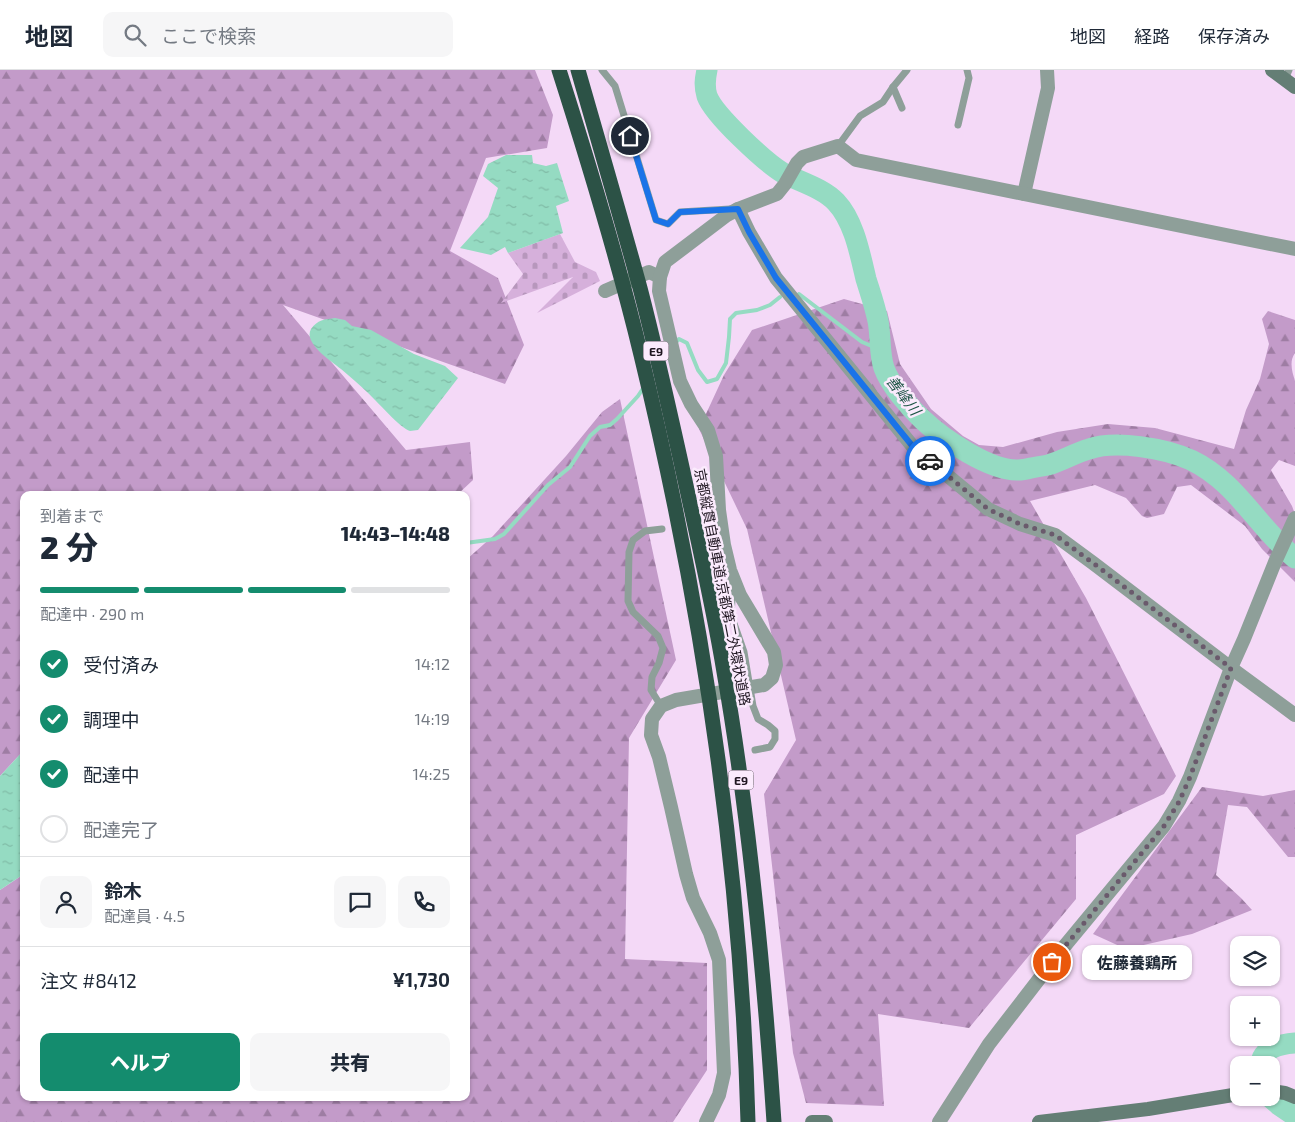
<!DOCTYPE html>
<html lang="ja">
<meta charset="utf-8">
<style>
:root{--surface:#fff;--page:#f6f6f7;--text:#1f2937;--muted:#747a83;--line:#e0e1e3;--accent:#148c6e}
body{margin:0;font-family:"Exo 2","Noto Sans JP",sans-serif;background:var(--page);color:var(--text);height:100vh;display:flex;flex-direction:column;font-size:19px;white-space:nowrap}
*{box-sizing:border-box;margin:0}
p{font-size:16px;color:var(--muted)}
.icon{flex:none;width:28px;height:28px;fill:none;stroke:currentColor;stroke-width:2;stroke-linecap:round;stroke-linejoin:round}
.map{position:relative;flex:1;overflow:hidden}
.details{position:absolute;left:20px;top:421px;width:450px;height:610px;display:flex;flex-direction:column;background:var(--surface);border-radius:10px;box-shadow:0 1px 4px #0004}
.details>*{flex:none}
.fabs{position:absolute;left:1230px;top:866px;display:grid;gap:10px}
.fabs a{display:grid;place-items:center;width:50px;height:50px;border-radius:10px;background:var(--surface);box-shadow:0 1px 4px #0004;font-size:25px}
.pin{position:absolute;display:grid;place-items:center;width:42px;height:42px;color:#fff;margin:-21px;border:2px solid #fff;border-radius:50%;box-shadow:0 1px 5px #0007}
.courier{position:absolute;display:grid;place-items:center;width:50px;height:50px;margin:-25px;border:4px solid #1a73e8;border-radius:50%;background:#fff;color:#222;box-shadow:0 1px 6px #0007}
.bubble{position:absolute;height:35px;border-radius:10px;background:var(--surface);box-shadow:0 1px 4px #0004;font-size:16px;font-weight:800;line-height:35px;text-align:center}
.head em{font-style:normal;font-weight:800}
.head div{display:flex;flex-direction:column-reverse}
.head{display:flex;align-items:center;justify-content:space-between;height:85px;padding:0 20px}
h1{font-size:32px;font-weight:800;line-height:38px}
.bar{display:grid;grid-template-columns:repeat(4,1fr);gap:8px 5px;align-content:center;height:60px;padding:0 20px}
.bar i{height:6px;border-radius:4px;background:var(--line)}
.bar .selected{background:var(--accent)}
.bar p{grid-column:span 4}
.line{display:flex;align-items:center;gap:12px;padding:0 20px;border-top:1px solid var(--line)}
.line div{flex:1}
.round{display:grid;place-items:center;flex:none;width:52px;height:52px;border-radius:10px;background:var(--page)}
ol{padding:0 20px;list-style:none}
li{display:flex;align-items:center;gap:15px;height:55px}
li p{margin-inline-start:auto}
li .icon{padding:5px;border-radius:50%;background:var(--accent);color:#fff;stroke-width:4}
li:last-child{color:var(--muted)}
li i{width:28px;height:28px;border:2px solid var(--line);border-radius:50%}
.button{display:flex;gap:10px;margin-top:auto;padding:10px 20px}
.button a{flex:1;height:58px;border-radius:10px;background:var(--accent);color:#fff;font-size:20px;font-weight:800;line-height:58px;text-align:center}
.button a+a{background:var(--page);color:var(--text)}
header{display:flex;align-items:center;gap:30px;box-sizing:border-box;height:70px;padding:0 25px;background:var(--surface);border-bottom:1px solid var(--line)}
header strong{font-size:24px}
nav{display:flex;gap:28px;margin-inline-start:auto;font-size:18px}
.search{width:350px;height:45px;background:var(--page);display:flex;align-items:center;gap:12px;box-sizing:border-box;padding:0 18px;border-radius:10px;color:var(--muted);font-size:19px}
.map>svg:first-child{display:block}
.forest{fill:url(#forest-firs)}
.cemetery{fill:url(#cemetery-stones)}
.water{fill:url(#water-ripples)}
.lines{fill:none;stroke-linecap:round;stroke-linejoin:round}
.stream{stroke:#95dbc2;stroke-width:4}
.river{stroke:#95dbc2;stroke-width:21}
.service{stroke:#8e9f99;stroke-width:7}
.minor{stroke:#8e9f99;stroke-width:14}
.tertiary{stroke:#8e9f99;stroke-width:14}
.secondary{stroke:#647e75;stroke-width:14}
.motorway{stroke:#2c5246;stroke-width:15}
.done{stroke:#6a5a6c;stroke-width:5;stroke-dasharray:0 9}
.route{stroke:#1a73e8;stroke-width:6}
.labels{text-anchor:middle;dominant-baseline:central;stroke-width:5;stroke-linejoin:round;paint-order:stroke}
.shield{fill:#fbebfd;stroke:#615663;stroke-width:1}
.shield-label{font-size:12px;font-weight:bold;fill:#1f1621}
.street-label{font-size:14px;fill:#1f1621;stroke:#fbebfd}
.water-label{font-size:15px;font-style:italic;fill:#1d5545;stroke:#fbebfd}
</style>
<header>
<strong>地図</strong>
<div class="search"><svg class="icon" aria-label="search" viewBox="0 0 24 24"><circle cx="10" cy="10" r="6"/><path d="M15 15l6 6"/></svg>ここで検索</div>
<nav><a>地図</a><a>経路</a><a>保存済み</a></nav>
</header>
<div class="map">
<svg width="1295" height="1052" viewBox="0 0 1295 1052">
<defs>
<pattern id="forest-firs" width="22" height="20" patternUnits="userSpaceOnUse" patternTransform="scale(1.25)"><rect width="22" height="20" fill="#c39bc9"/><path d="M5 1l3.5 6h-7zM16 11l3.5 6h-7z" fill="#9e7da3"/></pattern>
<pattern id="cemetery-stones" width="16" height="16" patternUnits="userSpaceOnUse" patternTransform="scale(1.25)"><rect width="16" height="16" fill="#d6b0db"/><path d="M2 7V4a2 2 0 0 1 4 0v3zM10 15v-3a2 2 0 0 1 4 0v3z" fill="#b797bc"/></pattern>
<pattern id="water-ripples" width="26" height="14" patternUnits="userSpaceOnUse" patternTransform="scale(1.25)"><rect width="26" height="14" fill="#95dbc2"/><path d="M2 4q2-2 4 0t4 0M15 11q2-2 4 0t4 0" fill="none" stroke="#80bba6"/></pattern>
</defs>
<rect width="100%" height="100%" fill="#f4d9f7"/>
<g class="forest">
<polygon points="0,0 535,0 553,45 547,78 486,88 450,181 498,208 524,275 505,314 283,235 406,380 470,372 473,410 457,425 24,425 24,680 0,706"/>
<path d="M844,229L887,241L900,294L931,339L963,366L979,375L1003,377L1057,362L1108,354L1155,358L1234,379L1246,340L1260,309L1269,274L1262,249L1268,241L1295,250V283C1289,291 1292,302 1295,311V396L1279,390L1271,400L1292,436L1295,444V512L1262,479L1245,456L1191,415L1177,417L1164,444L1147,448L1142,446L1126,428L1095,415L1030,431L1086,528L1176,706L1164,724L1076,765V829L969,958L878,944L884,1036L806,1033L793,983L764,724L796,670L747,459L699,359L724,305L752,260Z"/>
<polygon points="620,329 676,590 629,668 625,889 707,893 707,1000 673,1052 0,1052 0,820 24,804 24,1028 466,1028 466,490 493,466 566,386 602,342"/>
<polygon points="1202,717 1263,726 1295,720 1295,787 1288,787 1247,737 1228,735 1216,805 1241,828 1252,840 1192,864 1126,879 1093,864"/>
</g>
<polygon class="cemetery" points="560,164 575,192 596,202 600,211 537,243 573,207 501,233 523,204 508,183"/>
<g class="water">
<polygon points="506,85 532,85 533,93 546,96 557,93 569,131 556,136 563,163 508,183 505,177 491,185 460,178 488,147 498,118 483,106 488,94"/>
<path d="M335,248L345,250L352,256L371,260L414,284L445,296L458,308L418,360C415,360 413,361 410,361C401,359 376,330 367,322C359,314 350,307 341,299C331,291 303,273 311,259C317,250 325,249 335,248Z"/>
<polygon points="24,680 24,804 0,820 0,706"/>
</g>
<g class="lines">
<g class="stream">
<polyline points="799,224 862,272 881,280"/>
<polyline points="675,273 679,269 687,273 698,300 707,312 717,309 726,293 729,267 730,249 736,243 757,240 770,235 780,227"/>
<polyline points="466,473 495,469 504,464 548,415 570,397 590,366 600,357 610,355 617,349 638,326 644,317"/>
</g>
<g class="river">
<path d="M707,0C705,9 704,16 707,26C714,45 765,92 783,103C800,112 823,118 836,132C854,151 860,184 866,209C870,222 875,236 878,251C881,266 879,283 884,298C890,315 910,338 923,350C943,369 990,401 1018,400C1022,400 1027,399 1031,398C1036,397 1042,396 1048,395C1062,391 1075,383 1089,379C1116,370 1164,378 1191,390C1237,412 1257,457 1295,488"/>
<path d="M1261,995C1261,978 1282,974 1295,973"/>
<polyline points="1271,1028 1279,1035 1295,1046"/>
</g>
<g class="service">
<polyline points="602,0 615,16 656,150 668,154 680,142 730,139"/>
<polyline points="1285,9 1289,0"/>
<polyline points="893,17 902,38"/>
<polyline points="958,55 969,8 967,0"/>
<polyline points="838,76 860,46 883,32 893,17 907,0"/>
<polyline points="737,518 732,530 731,545 744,582 753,636 758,649 768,655 775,661 775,669 770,677 755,680"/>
<polyline points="661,636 651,620 652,607 659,593 663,578 658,566 633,542 628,531 629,482 633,470 645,461 662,459"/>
</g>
<g class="minor">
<polyline points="1024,124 1048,18 1047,0"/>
<polyline points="738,139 749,162 776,208 914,378 988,439 1020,454 1055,465 1093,493 1231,598 1295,645"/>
<polyline points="605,221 649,202 660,207"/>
<polyline points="706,1052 719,1025 724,1003 719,890 710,863 693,828 686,804 671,737 659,687 651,665 652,649 661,636 676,630 764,615 772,608 776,595 774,582 740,525 730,500 724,475 719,440 716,386 708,360 691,334 680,311 659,221 660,207 665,192 727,145 738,139 777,124 785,114 797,93 803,87 838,76 856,90 1295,179"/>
</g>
<polyline class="tertiary" points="939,1052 989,974 1063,878 1164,756 1179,731 1190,707 1231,598 1244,569 1275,492 1295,448"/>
<g class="secondary">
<polyline points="1272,0 1295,17"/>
<polyline points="1271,1021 1285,1023 1295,1027"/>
<polyline points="812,1052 826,1052"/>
<polyline points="1039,1052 1148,1039 1239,1024"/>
</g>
<g class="motorway">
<path d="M559,0C589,94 618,189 641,285C702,536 741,794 748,1052"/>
<path d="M578,0C599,73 620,145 640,218C659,291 675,365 691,438C703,493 715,547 724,602C750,751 764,902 774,1052"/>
</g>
</g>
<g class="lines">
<polyline class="done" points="930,391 988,439 1020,454 1055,465 1093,493 1231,598 1190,707 1179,732 1164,756 1052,892"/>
<polyline class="route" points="630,66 656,150 668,154 680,142 738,139 749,162 776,208 914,378 930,391"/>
</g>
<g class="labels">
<g class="shield">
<rect x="643.5" y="271.5" width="25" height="19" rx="4"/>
<rect x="728.5" y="700.5" width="25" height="19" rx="4"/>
</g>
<g class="shield-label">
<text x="656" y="281">E9</text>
<text x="741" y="710">E9</text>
</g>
<g class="street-label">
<text transform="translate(723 517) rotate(79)">京都縦貫自動車道;京都第二外環状道路</text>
</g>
<g class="water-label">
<text transform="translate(904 325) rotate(53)">善峰川</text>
</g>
</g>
</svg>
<div class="fabs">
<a><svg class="icon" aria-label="layers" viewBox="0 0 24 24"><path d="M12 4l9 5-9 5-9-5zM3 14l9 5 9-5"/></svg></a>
<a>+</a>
<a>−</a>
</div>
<div class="pin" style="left:1052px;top:892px;background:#ea580c"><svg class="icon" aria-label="bag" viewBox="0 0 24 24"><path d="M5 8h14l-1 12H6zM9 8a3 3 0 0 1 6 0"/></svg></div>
<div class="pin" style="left:630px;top:66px;background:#1f2937"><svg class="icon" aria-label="home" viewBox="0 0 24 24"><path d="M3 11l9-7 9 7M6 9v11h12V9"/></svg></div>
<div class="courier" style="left:930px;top:391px"><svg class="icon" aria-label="car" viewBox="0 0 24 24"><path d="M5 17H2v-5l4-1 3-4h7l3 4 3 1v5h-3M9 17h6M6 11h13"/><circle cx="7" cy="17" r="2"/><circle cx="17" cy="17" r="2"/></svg></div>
<div class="bubble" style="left:1082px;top:875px;width:110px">佐藤養鶏所</div>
<section class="details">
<div class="head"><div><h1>2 分</h1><p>到着まで</p></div><em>14:43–14:48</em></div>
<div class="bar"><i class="selected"></i><i class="selected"></i><i class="selected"></i><i></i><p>配達中 · 290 m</p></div>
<ol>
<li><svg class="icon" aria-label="check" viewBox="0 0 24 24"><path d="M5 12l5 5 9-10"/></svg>受付済み<p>14:12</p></li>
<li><svg class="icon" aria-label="check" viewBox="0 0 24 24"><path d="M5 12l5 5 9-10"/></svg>調理中<p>14:19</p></li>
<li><svg class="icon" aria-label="check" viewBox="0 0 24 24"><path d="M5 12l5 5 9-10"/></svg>配達中<p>14:25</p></li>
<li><i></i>配達完了</li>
</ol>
<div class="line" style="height:90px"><a class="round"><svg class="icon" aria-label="person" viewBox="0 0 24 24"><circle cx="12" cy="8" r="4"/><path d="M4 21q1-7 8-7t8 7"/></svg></a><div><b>鈴木</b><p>配達員 · 4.5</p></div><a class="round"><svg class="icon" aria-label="chat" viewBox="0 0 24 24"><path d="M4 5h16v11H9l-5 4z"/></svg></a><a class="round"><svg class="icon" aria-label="phone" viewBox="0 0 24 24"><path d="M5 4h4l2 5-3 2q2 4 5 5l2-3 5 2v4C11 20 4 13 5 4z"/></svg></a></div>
<div class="line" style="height:65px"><div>注文 #8412</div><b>¥1,730</b></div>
<div class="button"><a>ヘルプ</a><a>共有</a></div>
</section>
</div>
